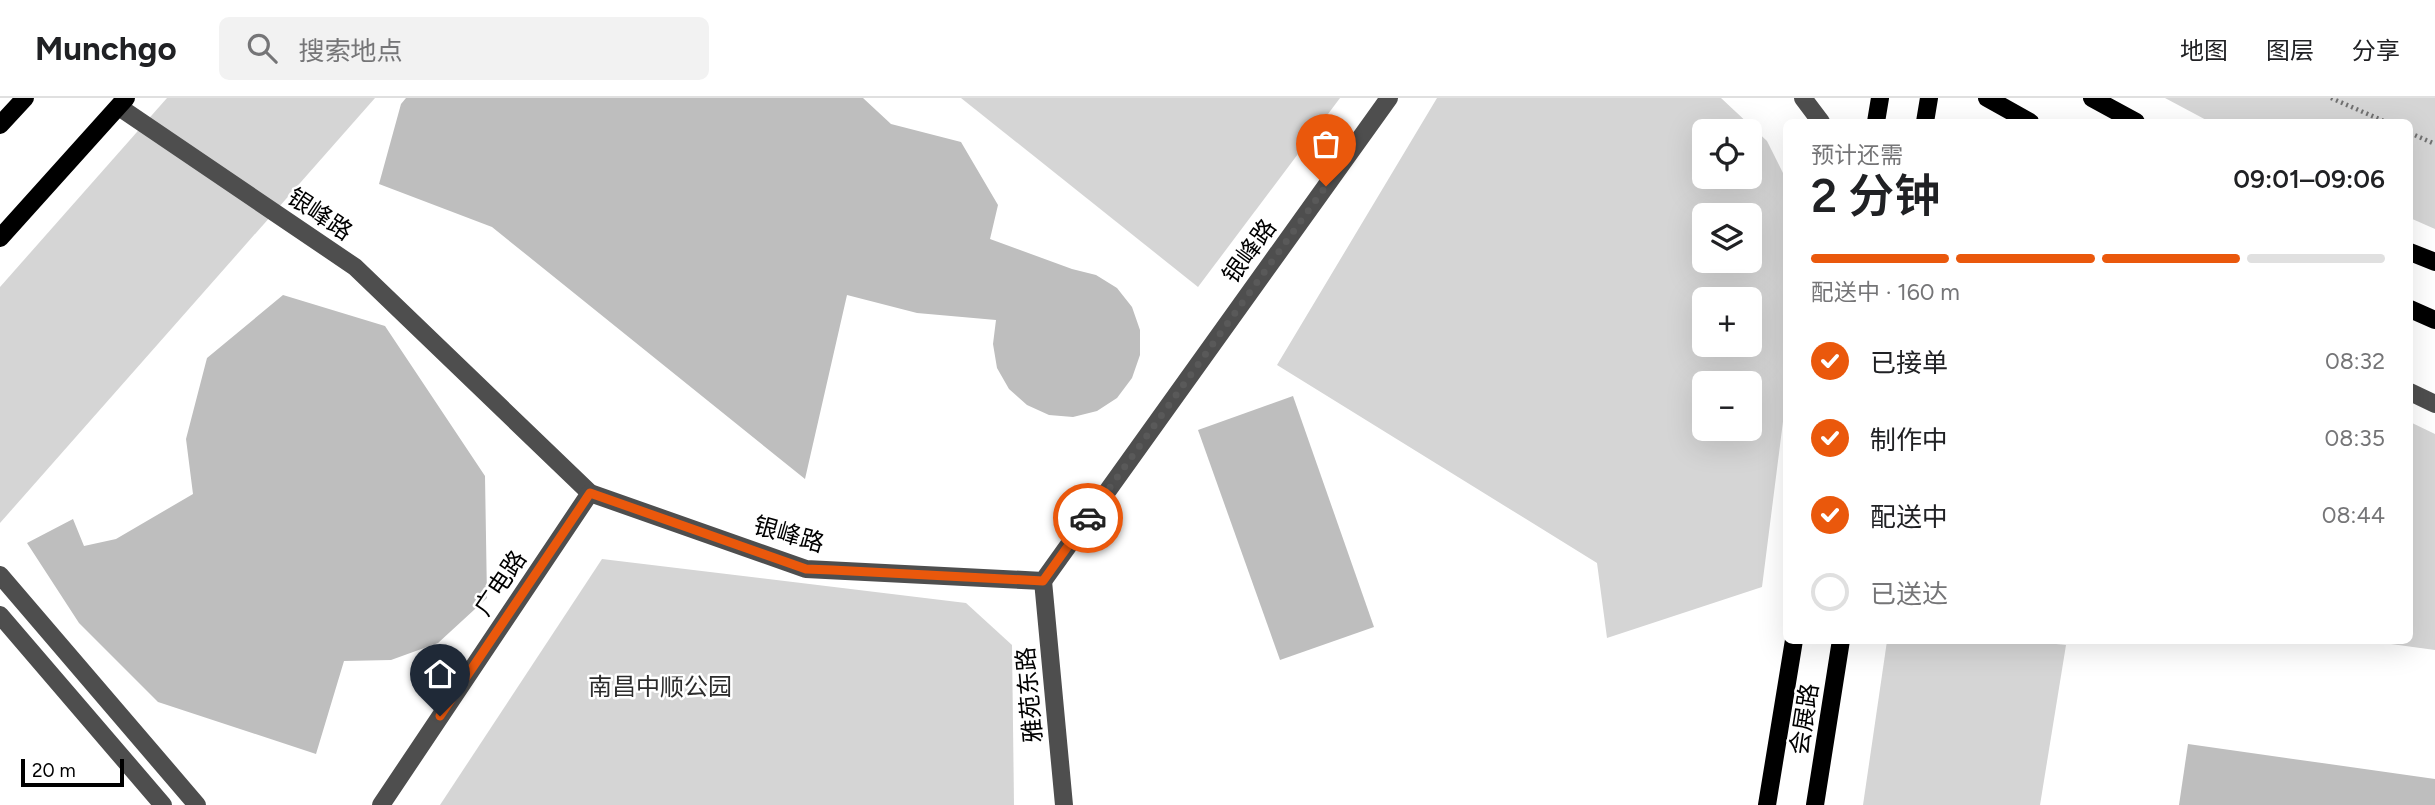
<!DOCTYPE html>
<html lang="zh">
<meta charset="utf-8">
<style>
:root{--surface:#fff;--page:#f2f2f2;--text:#202124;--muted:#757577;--line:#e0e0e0;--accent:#ea580c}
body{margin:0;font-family:Figtree,"Noto Sans SC",sans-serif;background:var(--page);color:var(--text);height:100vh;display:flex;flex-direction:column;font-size:26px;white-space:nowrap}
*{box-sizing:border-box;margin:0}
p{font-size:23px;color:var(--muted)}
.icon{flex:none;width:38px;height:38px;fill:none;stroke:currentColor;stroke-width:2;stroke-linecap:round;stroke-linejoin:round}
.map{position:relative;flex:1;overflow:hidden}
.drawer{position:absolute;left:1783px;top:21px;width:630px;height:525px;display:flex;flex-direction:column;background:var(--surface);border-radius:10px;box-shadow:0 7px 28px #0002}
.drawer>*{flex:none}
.fabs{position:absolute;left:1692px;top:21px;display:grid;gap:14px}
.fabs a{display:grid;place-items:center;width:70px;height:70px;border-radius:10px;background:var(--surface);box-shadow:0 7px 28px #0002;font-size:35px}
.scale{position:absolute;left:21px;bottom:18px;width:103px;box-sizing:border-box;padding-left:7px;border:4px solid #000;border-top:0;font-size:19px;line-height:24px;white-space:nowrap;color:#000;-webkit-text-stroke:5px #fff;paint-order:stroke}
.pin{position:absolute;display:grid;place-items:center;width:60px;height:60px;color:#fff;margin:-72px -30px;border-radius:50% 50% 50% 0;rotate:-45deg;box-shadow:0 0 7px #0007}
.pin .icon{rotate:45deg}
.courier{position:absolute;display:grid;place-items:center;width:70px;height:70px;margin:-35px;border:5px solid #ea580c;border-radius:50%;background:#fff;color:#222;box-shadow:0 2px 9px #0007}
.summary em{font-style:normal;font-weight:600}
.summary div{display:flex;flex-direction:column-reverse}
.summary{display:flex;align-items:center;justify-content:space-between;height:119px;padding:0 28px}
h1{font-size:46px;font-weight:600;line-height:52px}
.bar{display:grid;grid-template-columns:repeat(4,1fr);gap:10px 7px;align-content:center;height:84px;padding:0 28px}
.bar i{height:9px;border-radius:5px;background:var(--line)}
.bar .on{background:var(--accent)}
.bar p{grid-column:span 4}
ol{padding:0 28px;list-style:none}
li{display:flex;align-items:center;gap:21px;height:77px}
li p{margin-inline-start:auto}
li .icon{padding:7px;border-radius:50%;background:var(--accent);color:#fff;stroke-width:4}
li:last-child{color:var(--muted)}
li i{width:38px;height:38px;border:4px solid var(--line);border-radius:50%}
header{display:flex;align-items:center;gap:42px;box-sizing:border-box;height:98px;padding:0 35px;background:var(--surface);border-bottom:2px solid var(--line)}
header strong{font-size:33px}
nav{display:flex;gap:38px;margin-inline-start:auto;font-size:24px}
.search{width:490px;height:63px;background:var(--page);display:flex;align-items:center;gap:18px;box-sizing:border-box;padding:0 24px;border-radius:10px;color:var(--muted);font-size:26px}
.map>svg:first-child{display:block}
.green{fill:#d5d5d5;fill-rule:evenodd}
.building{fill:#bebebe}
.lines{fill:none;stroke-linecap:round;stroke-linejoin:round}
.path{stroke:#707070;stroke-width:4.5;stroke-dasharray:2 3.5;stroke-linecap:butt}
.minor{stroke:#4e4e4e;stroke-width:18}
.major{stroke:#000;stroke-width:18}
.done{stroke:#595959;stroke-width:7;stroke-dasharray:0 12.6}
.route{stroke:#ea580c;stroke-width:9}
.labels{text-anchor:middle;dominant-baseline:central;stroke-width:5;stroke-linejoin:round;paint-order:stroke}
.street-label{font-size:24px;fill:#000;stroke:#fff}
.park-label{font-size:24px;fill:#2c2c2c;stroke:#fff}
</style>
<header>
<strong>Munchgo</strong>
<div class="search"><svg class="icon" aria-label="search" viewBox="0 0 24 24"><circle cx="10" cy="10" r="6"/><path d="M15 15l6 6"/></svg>搜索地点</div>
<nav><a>地图</a><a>图层</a><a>分享</a></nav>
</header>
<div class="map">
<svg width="2435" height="707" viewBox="0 0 2435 707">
<rect width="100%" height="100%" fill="#fff"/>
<g class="green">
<polygon points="167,0 375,0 0,425 0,189"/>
<polygon points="961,0 1340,0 1198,189"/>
<path d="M1437,0H1721L1767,43L1787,83V292L1762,489L1607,540L1597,465L1277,267ZM1750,33V79H1704V33ZM1750,117V163H1704V117ZM1704,201H1750V247H1704ZM1750,285V331H1704V285Z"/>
<polygon points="2165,0 2435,0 2435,131 2410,120 2410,24 2210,24"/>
<polygon points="2410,324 2435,336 2435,552 2369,543 2410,542"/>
<polygon points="602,461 966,505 1012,547 1014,707 440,707"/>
<polygon points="2028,543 2066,547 2040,707 1863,707 1887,543"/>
</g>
<g class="building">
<polygon points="406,0 863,0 891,26 961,44 998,107 990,141 1072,171 1096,177 1117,190 1132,209 1140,232 1140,257 1132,280 1117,300 1097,313 1073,319 1049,317 1027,307 1009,291 997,270 993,246 996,222 917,215 847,197 805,381 492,129 379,86 401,6"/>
<polygon points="283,197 385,228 485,378 487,500 438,545 391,562 344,563 316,656 158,604 79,525 27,445 73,421 84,448 116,441 193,396 186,341 207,260"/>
<polygon points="1293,298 1374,529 1280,562 1198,332"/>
<polygon points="2188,646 2435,681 2435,707 2179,707"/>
</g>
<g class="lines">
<g class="path">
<polyline points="2331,0 2386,24"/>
<polyline points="2410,35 2435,46"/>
</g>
<g class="minor">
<polyline points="1803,0 1821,24"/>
<polyline points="119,9 355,169 590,395 806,471 1043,483 1389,0"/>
<polyline points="2410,294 2435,306"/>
<polyline points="0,477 197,707"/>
<polyline points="1043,483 1064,707"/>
<polyline points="0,517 163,707"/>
<polyline points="381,707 590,395"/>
</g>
<g class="major">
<polyline points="1987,0 2030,24"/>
<polyline points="2092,0 2136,24"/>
<polyline points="1876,24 1880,0"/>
<polyline points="1925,24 1929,0"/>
<polyline points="0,27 25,0"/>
<polyline points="0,140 126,0"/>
<polyline points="2410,154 2435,164"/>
<polyline points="2410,211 2435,222"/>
<polyline points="1767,707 1794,542"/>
<polyline points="1815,707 1841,542"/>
</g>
</g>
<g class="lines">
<polyline class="done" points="1088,420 1326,88"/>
<polyline class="route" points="440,618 590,395 806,471 832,472 1043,483 1088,420"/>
</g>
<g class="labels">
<g class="street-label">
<text transform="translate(320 116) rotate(34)">银峰路</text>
<text transform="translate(1249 153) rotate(-54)">银峰路</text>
<text transform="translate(789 436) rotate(16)">银峰路</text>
<text transform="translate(500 485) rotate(-56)">广电路</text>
<text transform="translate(1029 597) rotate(-95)">雅苑东路</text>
<text transform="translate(1804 621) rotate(-81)">会展路</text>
</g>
<g class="park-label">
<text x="660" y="588">南昌中顺公园</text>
</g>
</g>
</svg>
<div class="fabs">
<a><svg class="icon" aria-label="locate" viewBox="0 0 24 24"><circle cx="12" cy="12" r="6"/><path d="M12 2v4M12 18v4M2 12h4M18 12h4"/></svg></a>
<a><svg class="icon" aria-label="layers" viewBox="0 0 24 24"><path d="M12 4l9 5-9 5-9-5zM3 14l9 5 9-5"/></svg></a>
<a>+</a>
<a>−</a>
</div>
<div class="scale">20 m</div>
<div class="pin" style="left:1326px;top:88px;background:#ea580c"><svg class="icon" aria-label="bag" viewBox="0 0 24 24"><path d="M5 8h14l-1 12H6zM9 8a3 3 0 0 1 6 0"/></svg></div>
<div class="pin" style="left:440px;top:618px;background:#1f2937"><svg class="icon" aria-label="home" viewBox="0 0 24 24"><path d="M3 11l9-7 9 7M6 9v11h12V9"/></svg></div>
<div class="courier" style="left:1088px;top:420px"><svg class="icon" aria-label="car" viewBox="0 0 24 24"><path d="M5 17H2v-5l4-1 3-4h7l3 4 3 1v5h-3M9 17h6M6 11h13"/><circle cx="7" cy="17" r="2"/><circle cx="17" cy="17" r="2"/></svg></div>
<section class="drawer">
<div class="summary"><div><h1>2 分钟</h1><p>预计还需</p></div><em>09:01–09:06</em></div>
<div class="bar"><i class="on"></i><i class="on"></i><i class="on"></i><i></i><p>配送中 · 160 m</p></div>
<ol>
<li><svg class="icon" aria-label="check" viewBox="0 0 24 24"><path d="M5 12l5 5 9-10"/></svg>已接单<p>08:32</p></li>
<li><svg class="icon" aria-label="check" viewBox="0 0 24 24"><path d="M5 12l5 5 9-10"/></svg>制作中<p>08:35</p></li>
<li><svg class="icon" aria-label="check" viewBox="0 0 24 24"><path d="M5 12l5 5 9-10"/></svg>配送中<p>08:44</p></li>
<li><i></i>已送达</li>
</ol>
</section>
</div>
